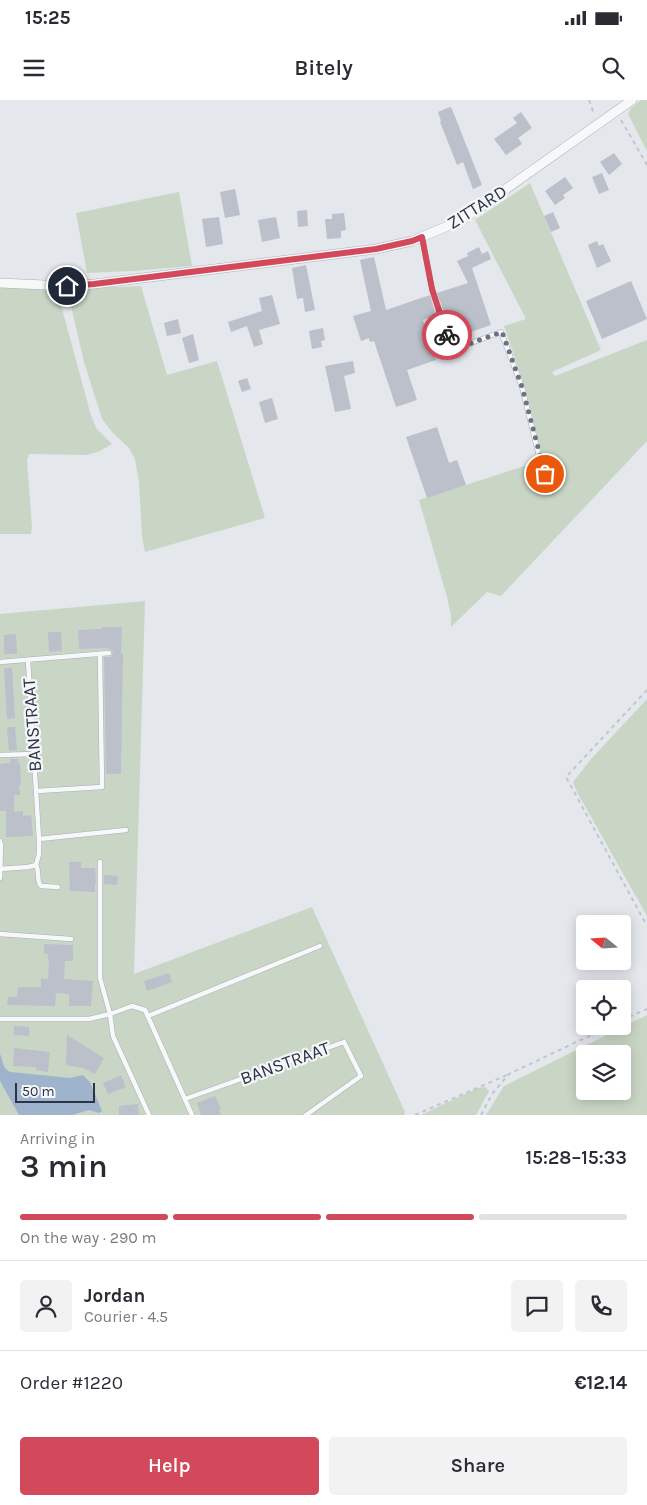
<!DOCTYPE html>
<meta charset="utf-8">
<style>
:root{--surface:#fff;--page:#f2f2f3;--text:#2b2b33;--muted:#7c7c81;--line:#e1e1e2;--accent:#d1495b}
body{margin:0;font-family:Karla,sans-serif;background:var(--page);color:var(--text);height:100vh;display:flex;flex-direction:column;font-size:19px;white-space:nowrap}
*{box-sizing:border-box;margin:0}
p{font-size:16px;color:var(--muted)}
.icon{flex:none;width:28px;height:28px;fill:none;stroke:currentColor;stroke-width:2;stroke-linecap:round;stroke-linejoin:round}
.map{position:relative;height:1015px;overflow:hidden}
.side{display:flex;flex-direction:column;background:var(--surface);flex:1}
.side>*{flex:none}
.needle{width:32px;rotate:288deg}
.tools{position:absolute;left:576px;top:815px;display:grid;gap:10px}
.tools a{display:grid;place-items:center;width:55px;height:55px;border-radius:5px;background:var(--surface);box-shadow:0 2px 12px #0003;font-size:25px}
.scale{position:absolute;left:15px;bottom:12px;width:80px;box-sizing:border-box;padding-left:5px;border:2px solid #2b3445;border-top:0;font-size:14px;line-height:18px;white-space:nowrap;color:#2b3445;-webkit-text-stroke:4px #f4f6f9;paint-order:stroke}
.pin{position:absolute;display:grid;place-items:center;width:42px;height:42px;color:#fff;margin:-21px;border:2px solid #fff;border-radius:50%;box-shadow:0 1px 5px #0007}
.courier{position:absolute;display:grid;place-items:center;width:50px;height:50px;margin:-25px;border:4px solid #d1495b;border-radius:50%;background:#fff;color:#222;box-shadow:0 1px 6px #0007}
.headline em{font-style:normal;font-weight:600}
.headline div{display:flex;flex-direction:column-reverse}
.headline{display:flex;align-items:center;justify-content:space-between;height:85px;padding:0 20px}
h1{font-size:32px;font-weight:600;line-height:38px}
.bar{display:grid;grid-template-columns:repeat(4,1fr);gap:8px 5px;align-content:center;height:60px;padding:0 20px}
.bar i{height:6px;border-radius:4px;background:var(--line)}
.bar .on{background:var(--accent)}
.bar p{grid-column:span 4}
.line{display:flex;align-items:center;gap:12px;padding:0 20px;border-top:1px solid var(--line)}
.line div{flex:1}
.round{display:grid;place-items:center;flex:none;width:52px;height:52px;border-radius:5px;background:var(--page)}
.button{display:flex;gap:10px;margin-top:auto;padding:10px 20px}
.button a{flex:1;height:58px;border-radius:5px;background:var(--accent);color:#fff;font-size:20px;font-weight:600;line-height:58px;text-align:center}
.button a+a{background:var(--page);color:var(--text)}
.status{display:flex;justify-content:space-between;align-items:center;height:35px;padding:0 25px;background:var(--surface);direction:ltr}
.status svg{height:14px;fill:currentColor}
header{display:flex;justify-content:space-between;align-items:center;height:65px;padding:0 20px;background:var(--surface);font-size:22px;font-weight:600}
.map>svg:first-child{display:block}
.green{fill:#c9d6c5;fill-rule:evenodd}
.water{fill:#9fb4cc}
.building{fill:#bbc0ca}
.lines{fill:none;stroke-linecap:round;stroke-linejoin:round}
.lane-casing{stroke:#a9aeb7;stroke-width:5.5}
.street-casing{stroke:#a9aeb7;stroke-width:10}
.path{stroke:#c2c5cb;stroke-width:2;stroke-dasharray:4 4;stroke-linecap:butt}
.lane{stroke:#f7f8fa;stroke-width:4.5}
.street{stroke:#f7f8fa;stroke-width:9}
.done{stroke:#6c737f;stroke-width:5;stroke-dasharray:0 9}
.route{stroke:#d1495b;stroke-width:6}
.labels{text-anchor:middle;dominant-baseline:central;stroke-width:4.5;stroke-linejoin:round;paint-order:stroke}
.street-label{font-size:18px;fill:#2b3445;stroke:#f4f6f9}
</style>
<div class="status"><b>15:25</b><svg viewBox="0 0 49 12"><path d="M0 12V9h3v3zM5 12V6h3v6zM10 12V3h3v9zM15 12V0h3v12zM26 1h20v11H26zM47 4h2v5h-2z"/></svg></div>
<header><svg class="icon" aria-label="menu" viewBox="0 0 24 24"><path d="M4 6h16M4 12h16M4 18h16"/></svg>Bitely<svg class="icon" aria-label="search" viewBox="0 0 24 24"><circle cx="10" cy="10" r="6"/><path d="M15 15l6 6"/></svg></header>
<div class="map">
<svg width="647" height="1015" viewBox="0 0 647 1015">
<rect width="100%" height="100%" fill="#e4e7ec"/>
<g class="green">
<polygon points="641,0 647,0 647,51 628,14 631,8"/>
<polygon points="530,83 601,250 552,272 555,276 647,240 647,341 501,496 487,492 451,527 451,515 447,497 419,400 543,360 526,291 504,226 526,219 475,120"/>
<polygon points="179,92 192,166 133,171 87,173 76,113"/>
<polygon points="141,186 167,275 217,261 265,418 145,452 142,437 139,382 135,359 129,348 112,332 102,319 84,262 67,189"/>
<polygon points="0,187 57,190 90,312 96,328 112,344 100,351 87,355 29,354 27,360 32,427 31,434 0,434"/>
<polygon points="145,501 134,874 312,807 405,1012 404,1015 0,1015 0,514"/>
<polygon points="647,599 647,816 577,692 573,682 592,658"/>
<path d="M647,915V1015H486L504,986ZM585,954H622V991H585Z"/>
<polygon points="485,987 489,991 476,1015 421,1015 478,988"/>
</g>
<path class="water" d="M0,954C4,962 2,969 11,972L70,978L83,975L90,982L102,1011L99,1013L89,1010L72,1015H19L0,981Z"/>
<g class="building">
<polygon points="450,7 452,9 482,85 473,89 463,62 457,65 440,22 441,21 438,12"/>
<polygon points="521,12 532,28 518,38 522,44 506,55 494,39 517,23 513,18"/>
<polygon points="614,53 622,64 609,75 600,62"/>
<polygon points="602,73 609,90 599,94 592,77"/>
<polygon points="565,77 573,88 563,95 565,98 555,105 545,91"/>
<polygon points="235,89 240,115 225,118 220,92"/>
<polygon points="307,110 308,126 298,127 297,111"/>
<polygon points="553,112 560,128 551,132 544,116"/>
<polygon points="344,113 346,130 341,131 341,138 327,139 325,119 332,119 332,114"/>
<polygon points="219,117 223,144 206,147 202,119"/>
<polygon points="276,117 280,138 262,142 258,120"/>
<polygon points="597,141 599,146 603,144 611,161 597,168 588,145"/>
<polygon points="479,147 482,154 488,151 491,159 472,168 491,225 453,238 437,193 468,183 457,161 468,156 467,153"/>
<polygon points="374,157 386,210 430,195 436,215 423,220 436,260 407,270 417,300 396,307 374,241 370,242 369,238 361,241 353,216 371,211 360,160"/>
<polygon points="306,165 315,210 305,212 303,198 297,199 292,168"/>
<polygon points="631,181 647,219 602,239 586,201"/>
<polygon points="272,195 280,224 259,230 263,244 254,247 247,226 231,232 228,222 262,211 259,198"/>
<polygon points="178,219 181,233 167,236 164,223"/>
<polygon points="323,228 325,240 321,241 322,247 312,249 309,231"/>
<polygon points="193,234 199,260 189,263 182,238"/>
<polygon points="353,261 355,273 344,276 351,309 335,312 325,266"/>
<polygon points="247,278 251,289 242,292 238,281"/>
<polygon points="272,298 278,319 265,323 259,302"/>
<polygon points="437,327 449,363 457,360 466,385 427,398 406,337"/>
<polygon points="102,527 122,527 121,553 123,553 121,674 106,674 104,557 111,557 113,552 110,549 104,548 79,549 78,530 102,529"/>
<polygon points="48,532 61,532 62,551 49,552"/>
<polygon points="16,534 17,554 4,554 4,535"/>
<polygon points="4,568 12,568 15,618 7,619"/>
<polygon points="7,627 15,627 17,650 9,651"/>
<polygon points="10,659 18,659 18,663 20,663 21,685 19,685 20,695 14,695 14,712 23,711 23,716 31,715 33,736 6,737 6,711 0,711 0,664 10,663"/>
<polygon points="69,762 81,762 81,768 95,768 96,784 95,783 95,792 70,791"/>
<polygon points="104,775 118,776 117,785 104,784"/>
<polygon points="44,844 73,845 73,861 65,861 64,879 93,881 91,906 69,906 69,894 56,893 55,906 7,905 8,897 17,897 18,887 41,887 41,878 48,879 49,860 48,860 48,854 44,854"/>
<polygon points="169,873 172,882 147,891 144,881"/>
<polygon points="14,926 29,927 29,936 14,935"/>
<polygon points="67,935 104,958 95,974 83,968 66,965"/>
<polygon points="14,948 50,952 48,972 36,970 36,967 13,966"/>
<polygon points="121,975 126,987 108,994 103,983"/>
<polygon points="215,996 221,1009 219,1010 221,1015 201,1015 197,1003"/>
<polygon points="138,1004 139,1015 119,1015 119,1006"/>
</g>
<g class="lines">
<defs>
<g id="lane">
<polyline points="422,137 432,189 452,250 501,232 522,287 539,356 550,393"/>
<polyline points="0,562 109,553"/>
<polyline points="0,655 34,654"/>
<polyline points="37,691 102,687 100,554"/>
<polyline points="39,739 126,730"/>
<polyline points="0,741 1,745 0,778"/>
<polyline points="100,762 100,878 110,914 113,936 149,1015"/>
<path d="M36,765C40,772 36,780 41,786L58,787"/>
<polyline points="0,769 28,767 36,765 39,754 39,739 28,560"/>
<polyline points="0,834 71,839"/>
<polyline points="148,916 320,846"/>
<polyline points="0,919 89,919 110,914 132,906 145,910 192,1015"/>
<polyline points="185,999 344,942 361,976 306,1015"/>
</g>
<polyline id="street" points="0,183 67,186 94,184 376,149 412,141 462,120 632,0"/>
</defs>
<use href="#lane" class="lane-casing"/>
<use href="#street" class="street-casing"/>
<g class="path">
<polyline points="589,0 594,14"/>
<polyline points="621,20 647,65"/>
<polyline points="647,590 566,677 647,826"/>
<polyline points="622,920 647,909"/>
<polyline points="415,1015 507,975"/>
<polyline points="481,1015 492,994 509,974 610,926"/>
</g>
<use href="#lane" class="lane"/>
<use href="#street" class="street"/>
</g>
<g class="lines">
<polyline class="done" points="447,235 452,250 502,232 522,287 545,374"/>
<polyline class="route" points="67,186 94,184 376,149 412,141 422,137 432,189 447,235"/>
</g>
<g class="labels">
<g class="street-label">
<text transform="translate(477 107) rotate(-32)">ZITTARD</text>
<text transform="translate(32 625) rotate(-94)">BANSTRAAT</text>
<text transform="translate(285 963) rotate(-20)">BANSTRAAT</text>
</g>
</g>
</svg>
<div class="tools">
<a><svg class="needle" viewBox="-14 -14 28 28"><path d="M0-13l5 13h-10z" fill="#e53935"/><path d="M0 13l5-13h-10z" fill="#7c7c81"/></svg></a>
<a><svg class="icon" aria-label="locate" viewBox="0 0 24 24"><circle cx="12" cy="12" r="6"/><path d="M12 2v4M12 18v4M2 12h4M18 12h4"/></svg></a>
<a><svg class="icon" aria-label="layers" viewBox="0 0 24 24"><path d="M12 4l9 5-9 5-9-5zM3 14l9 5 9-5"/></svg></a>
</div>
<div class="scale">50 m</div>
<div class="pin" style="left:545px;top:374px;background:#ea580c"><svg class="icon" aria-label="bag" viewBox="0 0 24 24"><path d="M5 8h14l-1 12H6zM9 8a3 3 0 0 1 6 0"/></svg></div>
<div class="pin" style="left:67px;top:186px;background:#1f2937"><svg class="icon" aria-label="home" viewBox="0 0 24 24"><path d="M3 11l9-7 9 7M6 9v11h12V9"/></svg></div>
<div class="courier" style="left:447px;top:235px"><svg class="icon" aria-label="bike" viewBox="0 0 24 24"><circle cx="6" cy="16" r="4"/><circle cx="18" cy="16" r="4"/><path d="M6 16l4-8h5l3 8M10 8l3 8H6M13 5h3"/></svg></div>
</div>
<section class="side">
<div class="headline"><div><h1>3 min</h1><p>Arriving in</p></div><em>15:28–15:33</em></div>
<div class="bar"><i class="on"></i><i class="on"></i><i class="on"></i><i></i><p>On the way · 290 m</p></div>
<div class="line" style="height:90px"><a class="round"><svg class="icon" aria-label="person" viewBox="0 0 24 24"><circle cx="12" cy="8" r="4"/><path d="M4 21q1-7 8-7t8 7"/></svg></a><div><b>Jordan</b><p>Courier · 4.5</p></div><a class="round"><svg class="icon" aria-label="chat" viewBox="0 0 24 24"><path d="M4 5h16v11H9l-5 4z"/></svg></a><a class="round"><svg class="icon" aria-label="phone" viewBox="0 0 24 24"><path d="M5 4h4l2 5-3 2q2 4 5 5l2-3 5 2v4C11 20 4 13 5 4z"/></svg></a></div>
<div class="line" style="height:65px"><div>Order #1220</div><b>€12.14</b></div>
<div class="button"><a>Help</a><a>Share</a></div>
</section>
